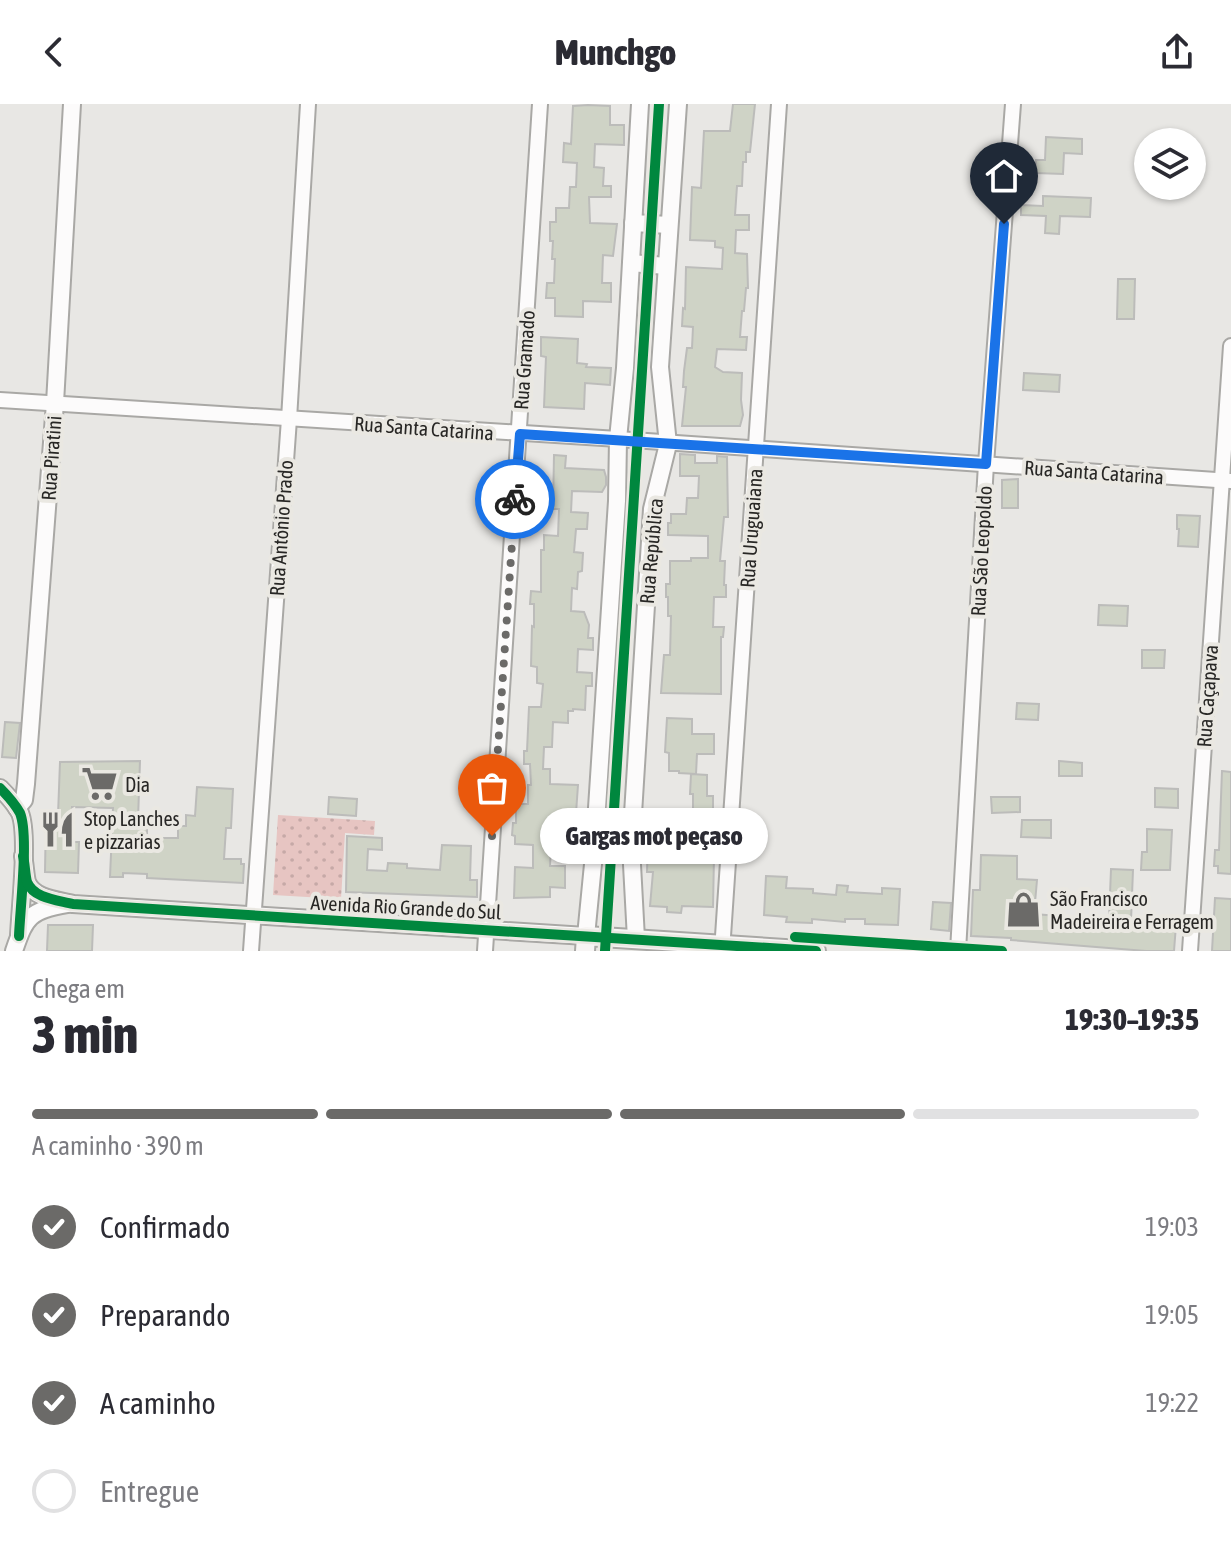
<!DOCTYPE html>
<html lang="pt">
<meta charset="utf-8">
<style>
:root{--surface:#fff;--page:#f2f2f3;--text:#2b2b33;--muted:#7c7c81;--line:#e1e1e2;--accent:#6b6a68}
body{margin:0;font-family:"Asap Condensed",sans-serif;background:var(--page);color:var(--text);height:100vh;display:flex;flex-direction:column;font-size:30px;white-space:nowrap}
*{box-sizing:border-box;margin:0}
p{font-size:26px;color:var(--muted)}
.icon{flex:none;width:44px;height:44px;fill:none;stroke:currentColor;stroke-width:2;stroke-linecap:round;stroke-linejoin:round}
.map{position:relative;height:847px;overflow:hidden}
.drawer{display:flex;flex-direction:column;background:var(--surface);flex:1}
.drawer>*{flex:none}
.fabs{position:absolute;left:1134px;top:24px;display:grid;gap:16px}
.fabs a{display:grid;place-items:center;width:72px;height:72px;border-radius:50%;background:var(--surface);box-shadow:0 2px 6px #0004;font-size:40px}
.pin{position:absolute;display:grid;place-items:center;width:68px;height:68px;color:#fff;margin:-82px -34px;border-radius:50% 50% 50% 0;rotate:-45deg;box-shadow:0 0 8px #0007}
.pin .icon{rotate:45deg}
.courier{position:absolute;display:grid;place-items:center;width:80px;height:80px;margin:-40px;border:6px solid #1a73e8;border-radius:50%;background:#fff;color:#222;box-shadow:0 2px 10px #0007}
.bubble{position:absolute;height:56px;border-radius:28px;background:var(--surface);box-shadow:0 2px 6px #0004;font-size:26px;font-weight:800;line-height:56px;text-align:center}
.overview em{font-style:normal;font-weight:800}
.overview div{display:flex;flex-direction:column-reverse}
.overview{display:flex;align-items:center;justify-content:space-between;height:136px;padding:0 32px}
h1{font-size:52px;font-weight:800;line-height:60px}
.bar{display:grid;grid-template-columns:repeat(4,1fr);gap:12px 8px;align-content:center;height:96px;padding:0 32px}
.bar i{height:10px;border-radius:6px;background:var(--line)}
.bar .active{background:var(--accent)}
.bar p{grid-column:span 4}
ol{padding:0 32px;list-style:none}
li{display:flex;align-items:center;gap:24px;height:88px}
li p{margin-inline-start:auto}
li .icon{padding:8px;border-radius:50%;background:var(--accent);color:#fff;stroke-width:4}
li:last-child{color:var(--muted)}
li i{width:44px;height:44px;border:4px solid var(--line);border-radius:50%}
header{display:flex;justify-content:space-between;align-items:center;height:104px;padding:0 32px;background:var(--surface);font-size:36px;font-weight:800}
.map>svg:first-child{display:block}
.grass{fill:url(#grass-dots)}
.building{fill:#cfd3c6;stroke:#bcbcba;stroke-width:2}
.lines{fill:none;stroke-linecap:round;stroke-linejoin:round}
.minor-casing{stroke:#a9a8a5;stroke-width:18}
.tertiary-casing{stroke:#a9a8a5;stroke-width:20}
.secondary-casing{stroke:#a9a8a5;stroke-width:22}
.minor{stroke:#fcfbfb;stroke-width:14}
.tertiary{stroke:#fcfbfb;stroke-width:16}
.secondary{stroke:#f7f5f4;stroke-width:18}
.cycleway-casing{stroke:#eae8e2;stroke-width:15}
.cycleway{stroke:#00873e;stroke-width:10}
.done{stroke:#6b6a68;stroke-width:8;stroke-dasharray:0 14.4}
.route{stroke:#1a73e8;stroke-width:10}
.labels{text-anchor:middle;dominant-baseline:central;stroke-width:8;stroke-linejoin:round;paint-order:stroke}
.street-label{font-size:20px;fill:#282725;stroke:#eae8e2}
.poi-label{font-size:20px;fill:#282725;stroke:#eae8e2;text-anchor:start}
</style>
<header><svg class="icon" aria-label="back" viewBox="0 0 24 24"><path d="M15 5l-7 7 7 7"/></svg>Munchgo<svg class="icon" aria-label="share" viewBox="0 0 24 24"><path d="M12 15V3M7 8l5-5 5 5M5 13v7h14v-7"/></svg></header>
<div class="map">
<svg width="1231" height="847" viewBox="0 0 1231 847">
<defs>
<pattern id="grass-dots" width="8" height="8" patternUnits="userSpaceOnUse" patternTransform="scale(2)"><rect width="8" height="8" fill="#e7c5c2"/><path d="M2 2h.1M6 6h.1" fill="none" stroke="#c6a9a7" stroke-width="1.8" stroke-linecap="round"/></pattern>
</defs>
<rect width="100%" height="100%" fill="#e8e7e4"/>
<polygon class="grass" points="278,711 375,717 374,731 345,729 341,795 273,791"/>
<g class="building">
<polygon points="733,0 755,0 750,48 746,48 746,58 743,58 742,82 737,82 735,111 749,111 749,126 736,126 735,149 747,150 748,184 746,184 744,207 742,207 740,233 747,233 746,246 717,245 715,263 723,268 742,269 741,296 743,311 740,322 682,322 686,283 683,283 684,267 687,244 692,244 693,223 682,222 683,204 685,205 686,163 722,165 723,144 715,143 715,137 690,136 692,83 701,84 704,27 730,27"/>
<polygon points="588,1 610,2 610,21 624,21 624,41 595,40 594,63 604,64 603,82 611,82 611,93 589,93 590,119 617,120 613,152 603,151 602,179 611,179 611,198 583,197 583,213 555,212 555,194 546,194 547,179 554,179 555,155 552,155 553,137 550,137 550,118 556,118 556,104 569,104 570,83 576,83 577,59 563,58 564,39 571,40 573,2"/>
<polygon points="1046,33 1082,35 1082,50 1064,49 1063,70 1036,69 1036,56 1045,56"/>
<polygon points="1043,92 1091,94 1090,113 1060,112 1059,130 1045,129 1046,112 1021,111 1021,101 1043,102"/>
<polygon points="1118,175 1135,175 1134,215 1117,215"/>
<polygon points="541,233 578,235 577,259 587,260 586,263 611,264 610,281 585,279 584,305 544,303 546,253 541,252"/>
<polygon points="1024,269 1060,271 1059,288 1023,286"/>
<polygon points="680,350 695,351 695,359 717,359 717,352 727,353 728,413 724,413 720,457 725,457 724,481 726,481 726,493 714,493 713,523 724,523 723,533 721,533 721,590 661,589 664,551 670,551 671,512 668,512 668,493 666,493 666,480 670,480 670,457 691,457 691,454 708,454 708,432 668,431 668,419 671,419 671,410 686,410 687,394 698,394 699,372 680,372"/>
<polygon points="554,351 566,352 565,364 604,366 606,373 606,381 602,388 572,387 571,408 588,409 587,425 576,425 574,448 583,449 582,467 578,468 577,485 572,484 571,507 584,508 589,521 588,534 593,534 593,546 578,545 577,568 592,569 592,582 586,582 585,606 573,605 573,607 568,607 568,619 553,618 552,643 544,643 543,665 550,665 550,680 578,681 575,723 563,722 560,742 551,742 550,762 565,762 565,784 550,783 550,793 514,794 515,763 533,764 533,741 515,740 515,732 512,731 513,719 516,719 516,700 528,700 528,681 531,681 530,660 524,660 524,647 527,647 529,603 541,603 543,580 537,579 537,563 531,562 532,522 534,523 534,500 530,500 531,487 541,488 541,446 544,446 544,431 558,432 559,405 553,405"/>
<polygon points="1018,375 1018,404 1002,404 1002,376"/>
<polygon points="1177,411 1200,412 1198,443 1178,442 1179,425 1177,425"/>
<polygon points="1099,501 1128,502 1127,522 1098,521"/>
<polygon points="1142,546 1165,546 1164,564 1142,564"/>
<polygon points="1017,599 1039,600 1038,616 1016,615"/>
<polygon points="667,614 692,615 692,630 714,630 714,650 697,650 696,670 679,669 679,667 669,667 669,649 665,648"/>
<polygon points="5,618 20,619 16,654 2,653"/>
<polygon points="140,657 138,716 147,716 147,734 178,734 178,722 186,722 186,711 195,712 197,683 233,685 231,724 226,724 224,755 241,755 241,760 244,760 243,779 147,774 147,770 123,769 123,773 110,773 113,704 72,703 71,738 79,738 78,769 45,768 46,710 58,711 60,658"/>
<polygon points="1059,657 1082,659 1082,672 1059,672"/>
<polygon points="1222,667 1231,668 1231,770 1218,769 1218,762 1214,762 1215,746 1219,746"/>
<polygon points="691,670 707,671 707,692 713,692 713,706 707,706 706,732 708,732 708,752 714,752 713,803 682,802 681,809 667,808 667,803 650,802 653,768 647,768 648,732 685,732 686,713 693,713 693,690 690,690"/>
<polygon points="1155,684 1178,685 1178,704 1155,703"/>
<polygon points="329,693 357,695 356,712 328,710"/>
<polygon points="991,693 1020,693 1020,708 992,709"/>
<polygon points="1022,716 1051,716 1051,734 1021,733"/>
<polygon points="1147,725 1172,726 1170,766 1141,766 1142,748 1147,748"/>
<polygon points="347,732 382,734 382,746 368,745 367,766 387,767 388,759 407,760 407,764 440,766 442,741 471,742 470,776 477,776 477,793 346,788"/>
<polygon points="981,751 1017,752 1017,775 1037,776 1034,810 1109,816 1111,765 1133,766 1131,817 1176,821 1174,847 1146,847 1046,839 1011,836 1011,834 971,832 973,786 980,786"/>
<polygon points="766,772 787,773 786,784 813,785 813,789 836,791 837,781 848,782 847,788 882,790 882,784 900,785 898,821 865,820 865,815 845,815 845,818 812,815 812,819 786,818 787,813 764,811"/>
<polygon points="1215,794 1231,795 1231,847 1212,847"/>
<polygon points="933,798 951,799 949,827 931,825"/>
<polygon points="48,821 93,821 92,847 47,847"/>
</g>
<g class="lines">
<defs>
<g id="minor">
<polyline points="0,296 618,335 1231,377"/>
<polyline points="251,847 289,315 308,0"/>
<polyline points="485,847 540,0"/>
<polyline points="722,847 779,0"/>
<polyline points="958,847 986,360 1013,0"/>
<polyline points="1190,847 1231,242"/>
</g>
<g id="tertiary">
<polyline points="633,119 669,121"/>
<polyline points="631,159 666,162"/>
<path d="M0,684C7,691 15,700 20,709C29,731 20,805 19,832"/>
<polyline points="17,704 24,696 26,680 55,299 72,0"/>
<path d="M23,752C25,760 25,770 27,778C34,795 58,796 73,800L586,832L594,750L617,397L618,335L625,264L640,0"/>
<polyline points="636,835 631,742 652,405 668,340 660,263 678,0"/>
<path d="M14,847C26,811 30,807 68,800"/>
</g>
<polyline id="secondary" points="585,847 586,832 816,847"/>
</defs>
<use href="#minor" class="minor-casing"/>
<use href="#tertiary" class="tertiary-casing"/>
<use href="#secondary" class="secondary-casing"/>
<use href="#minor" class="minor"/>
<use href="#tertiary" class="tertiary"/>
<use href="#secondary" class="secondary"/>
<defs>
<g id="cycleway">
<path d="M0,684C7,691 15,700 20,709C29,731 20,805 19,832"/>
<path d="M23,752C25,760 25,770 27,778C34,795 58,796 73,800L816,847"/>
<polyline points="795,833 1002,847"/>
<polyline points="605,847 659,0"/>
</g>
</defs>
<use href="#cycleway" class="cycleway-casing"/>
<use href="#cycleway" class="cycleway"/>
</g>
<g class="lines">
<polyline class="done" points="492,732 515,395"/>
<polyline class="route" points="515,395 520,330 986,360 1004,120"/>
</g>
<defs>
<symbol id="supermarket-bare" viewBox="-9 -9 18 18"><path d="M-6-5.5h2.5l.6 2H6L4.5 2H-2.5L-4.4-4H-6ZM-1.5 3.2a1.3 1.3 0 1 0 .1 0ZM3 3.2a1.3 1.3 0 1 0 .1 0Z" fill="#6b6a68" stroke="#eae8e2" stroke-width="2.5" paint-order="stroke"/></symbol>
<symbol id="restaurant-bare" viewBox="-9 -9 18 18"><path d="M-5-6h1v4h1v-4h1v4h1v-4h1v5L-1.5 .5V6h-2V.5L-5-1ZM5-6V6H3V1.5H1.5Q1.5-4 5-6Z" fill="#6b6a68" stroke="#eae8e2" stroke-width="2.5" paint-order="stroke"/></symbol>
<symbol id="shop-bare" viewBox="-9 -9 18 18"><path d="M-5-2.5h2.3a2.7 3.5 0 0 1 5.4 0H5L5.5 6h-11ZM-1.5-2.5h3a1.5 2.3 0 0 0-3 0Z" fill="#6b6a68" stroke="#eae8e2" stroke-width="2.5" paint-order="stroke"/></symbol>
</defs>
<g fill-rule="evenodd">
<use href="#supermarket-bare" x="74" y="654" width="51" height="51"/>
<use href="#restaurant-bare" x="32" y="700" width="51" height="51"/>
<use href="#shop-bare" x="998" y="780" width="51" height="51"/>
</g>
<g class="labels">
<g class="street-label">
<text transform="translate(524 256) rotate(-86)">Rua Gramado</text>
<text transform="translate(424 324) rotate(4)">Rua Santa Catarina</text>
<text transform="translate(51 354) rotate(-86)">Rua Piratini</text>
<text transform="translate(1094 368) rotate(4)">Rua Santa Catarina</text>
<text transform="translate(281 424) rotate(-86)">Rua Antônio Prado</text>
<text transform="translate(751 424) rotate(-86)">Rua Uruguaiana</text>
<text transform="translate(651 447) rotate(-85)">Rua República</text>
<text transform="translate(981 447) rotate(-87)">Rua São Leopoldo</text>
<text transform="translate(1207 592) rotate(-86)">Rua Caçapava</text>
<text transform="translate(406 803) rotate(3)">Avenida Rio Grande do Sul</text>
</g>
<g class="poi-label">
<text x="125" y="680">Dia</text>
<text x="84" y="714">Stop Lanches<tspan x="84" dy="23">e pizzarias</tspan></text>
<text x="1050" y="794">São Francisco<tspan x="1050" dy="23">Madeireira e Ferragem</tspan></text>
</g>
</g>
</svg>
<div class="fabs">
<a><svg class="icon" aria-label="layers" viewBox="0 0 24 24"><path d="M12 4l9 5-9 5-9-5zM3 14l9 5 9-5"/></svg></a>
</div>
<div class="pin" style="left:492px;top:732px;background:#ea580c"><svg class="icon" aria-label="bag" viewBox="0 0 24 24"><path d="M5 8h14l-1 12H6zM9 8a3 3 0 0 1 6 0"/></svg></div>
<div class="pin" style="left:1004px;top:120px;background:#1f2937"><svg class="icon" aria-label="home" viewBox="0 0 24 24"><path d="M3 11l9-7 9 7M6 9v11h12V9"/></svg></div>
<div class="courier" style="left:515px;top:395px"><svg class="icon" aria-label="bike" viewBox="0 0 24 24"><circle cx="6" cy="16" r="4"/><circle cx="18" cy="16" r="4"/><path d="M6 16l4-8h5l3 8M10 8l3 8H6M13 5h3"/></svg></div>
<div class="bubble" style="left:540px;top:704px;width:228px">Gargas mot peçaso</div>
</div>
<section class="drawer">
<div class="overview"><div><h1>3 min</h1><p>Chega em</p></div><em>19:30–19:35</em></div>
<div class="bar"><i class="active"></i><i class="active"></i><i class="active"></i><i></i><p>A caminho · 390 m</p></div>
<ol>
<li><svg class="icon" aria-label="check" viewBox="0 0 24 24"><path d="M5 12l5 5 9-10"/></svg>Confirmado<p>19:03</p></li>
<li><svg class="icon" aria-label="check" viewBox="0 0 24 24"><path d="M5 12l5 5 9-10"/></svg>Preparando<p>19:05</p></li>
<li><svg class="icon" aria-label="check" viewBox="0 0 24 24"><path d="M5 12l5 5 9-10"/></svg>A caminho<p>19:22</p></li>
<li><i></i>Entregue</li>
</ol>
</section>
